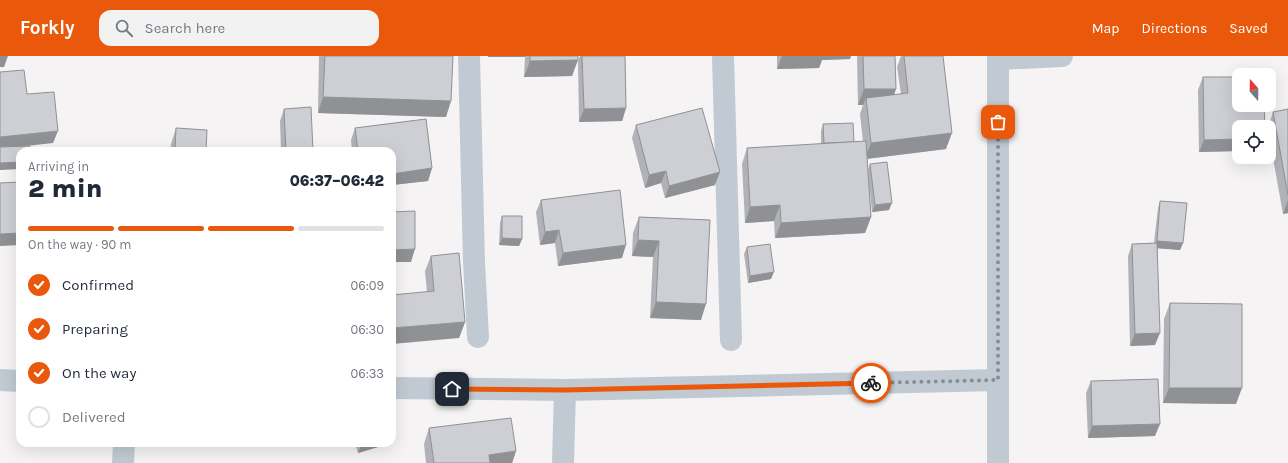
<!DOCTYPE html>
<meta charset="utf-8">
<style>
:root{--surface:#fff;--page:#f2f2f3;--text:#1f2937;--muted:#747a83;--line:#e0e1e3;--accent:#ea580c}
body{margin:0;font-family:Karla,sans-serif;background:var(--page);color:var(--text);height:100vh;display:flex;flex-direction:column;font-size:15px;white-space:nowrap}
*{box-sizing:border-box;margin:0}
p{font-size:13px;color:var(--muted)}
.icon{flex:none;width:22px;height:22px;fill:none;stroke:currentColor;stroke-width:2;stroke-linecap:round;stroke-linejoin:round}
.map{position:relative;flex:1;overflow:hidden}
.details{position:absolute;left:16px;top:91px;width:380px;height:300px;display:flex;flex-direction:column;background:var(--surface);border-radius:12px;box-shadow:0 4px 16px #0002}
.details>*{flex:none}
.needle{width:26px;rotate:340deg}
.controls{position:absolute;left:1232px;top:12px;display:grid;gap:8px}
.controls a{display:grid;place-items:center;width:44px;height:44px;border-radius:8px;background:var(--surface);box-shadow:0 4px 16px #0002;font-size:20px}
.pin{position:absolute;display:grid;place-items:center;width:34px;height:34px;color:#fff;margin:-17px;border-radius:8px;box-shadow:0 2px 6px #0006}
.courier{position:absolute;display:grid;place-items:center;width:40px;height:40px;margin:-20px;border:3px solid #ea580c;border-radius:50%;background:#fff;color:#222;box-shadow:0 1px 5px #0007}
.summary em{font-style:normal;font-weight:800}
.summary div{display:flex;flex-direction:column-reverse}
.summary{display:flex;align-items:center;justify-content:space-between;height:68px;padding:0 12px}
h1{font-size:26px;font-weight:800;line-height:30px}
.bar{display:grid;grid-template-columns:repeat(4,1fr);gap:6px 4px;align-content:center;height:48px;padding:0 12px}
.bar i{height:5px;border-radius:3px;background:var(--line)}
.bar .current{background:var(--accent)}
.bar p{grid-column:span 4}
ol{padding:0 12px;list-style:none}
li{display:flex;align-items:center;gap:12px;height:44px}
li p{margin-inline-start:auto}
li .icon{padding:4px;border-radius:50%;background:var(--accent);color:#fff;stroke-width:4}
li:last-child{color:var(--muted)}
li i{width:22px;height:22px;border:2px solid var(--line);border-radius:50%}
header{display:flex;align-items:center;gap:24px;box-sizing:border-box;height:56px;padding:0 20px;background:var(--accent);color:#fff}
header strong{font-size:19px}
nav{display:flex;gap:22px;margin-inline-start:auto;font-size:14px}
.search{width:280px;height:36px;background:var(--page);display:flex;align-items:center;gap:10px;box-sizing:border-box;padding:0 14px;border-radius:12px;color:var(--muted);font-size:15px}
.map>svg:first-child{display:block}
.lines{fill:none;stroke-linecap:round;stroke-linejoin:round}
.street{stroke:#c1cad2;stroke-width:22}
.wall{fill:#b0b2b7}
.shaded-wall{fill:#909195}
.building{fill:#cdcfd5;stroke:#909195}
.done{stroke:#868d94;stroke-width:4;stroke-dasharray:0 7.2}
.route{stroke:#ea580c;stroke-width:5}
</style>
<header>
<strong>Forkly</strong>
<div class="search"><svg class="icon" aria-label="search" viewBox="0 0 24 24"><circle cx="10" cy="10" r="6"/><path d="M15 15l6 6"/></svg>Search here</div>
<nav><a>Map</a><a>Directions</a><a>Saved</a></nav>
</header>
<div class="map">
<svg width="1288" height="407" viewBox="0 0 1288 407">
<rect width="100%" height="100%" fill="#f5f3f3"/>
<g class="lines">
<g class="street">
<polyline points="469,0 474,206 478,281"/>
<polyline points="723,0 731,284"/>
<polyline points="998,0 998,407"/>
<polyline points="998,3 1062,0"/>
<polyline points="0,324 20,325"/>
<polyline points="392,332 565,334 998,324"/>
<polyline points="123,407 124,387"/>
<polyline points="563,407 565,334"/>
</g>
</g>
<g class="wall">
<polygon points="319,0 453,0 446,61 318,57"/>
<polygon points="488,0 578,0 572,20 524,21 525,1 488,1"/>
<polygon points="580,0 628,0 625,0 626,52 622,65 579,66 578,5"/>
<polygon points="777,0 851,0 850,3 822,4 819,12 777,13"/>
<polygon points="857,0 895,0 896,33 894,39 901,38 897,11 901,0 943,0 946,93 867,103 868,114 870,108 889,154 872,156 869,126 871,161 865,177 775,182 774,165 745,167 742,108 747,92 821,88 821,75 823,68 854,86 863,86 860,58 863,49 858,49"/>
<polygon points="1203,21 1239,71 1239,95 1199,96 1198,34"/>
<polygon points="284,53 313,95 281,95 280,65"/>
<polygon points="1288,53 1288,157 1283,158 1269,80 1269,71 1268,71 1273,56"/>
<polygon points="426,63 432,112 428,125 392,129 392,95 352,95 351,84 355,72"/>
<polygon points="636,69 715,129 665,142 661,127 645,132 632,82"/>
<polygon points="176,72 206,95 138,95 139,93 170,94 171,88"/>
<polygon points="541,144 622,202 558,210 555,187 540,189 536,156"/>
<polygon points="1160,145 1183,187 1180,194 1158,192 1155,289 1130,290 1128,200 1132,188 1154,187 1158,152"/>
<polygon points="502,160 522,183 519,190 499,189 500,167"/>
<polygon points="639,161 710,164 701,264 650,262 653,201 632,200 633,177"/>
<polygon points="747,191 771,223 748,227 744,198"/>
<polygon points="431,200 465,266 459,282 427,236 425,215"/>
<polygon points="1170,247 1236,348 1163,347 1164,263"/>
<polygon points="1091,325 1155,380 1088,382 1086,337"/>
<polygon points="429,372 516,395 512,407 426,407 424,388"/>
<polygon points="355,387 380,387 378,391 358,397"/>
</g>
<g class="shaded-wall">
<polygon points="0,0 8,0 4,11 0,11"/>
<rect x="488" y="0" width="37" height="1"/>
<polygon points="782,0 851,0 850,3 822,4 819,12 777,13"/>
<polygon points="578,4 572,20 524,21 530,5"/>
<polygon points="864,33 896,33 890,49 866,42 863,49 858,49"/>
<polygon points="323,41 451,45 446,61 318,57"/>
<polygon points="626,52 622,65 579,66 584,53"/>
<polygon points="58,75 53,87 0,93 0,81"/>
<polygon points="952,77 946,93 865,103 871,87"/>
<polygon points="1239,83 1239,95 1199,96 1204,84"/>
<polygon points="854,86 851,93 822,94 824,87"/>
<polygon points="20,106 20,113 0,114 0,107"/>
<polygon points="432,112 428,125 392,129 392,118"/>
<polygon points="666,115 661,127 645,132 649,119"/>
<polygon points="720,116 715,129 665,142 669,130"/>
<polygon points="1288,144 1288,157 1283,158"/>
<polygon points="892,147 889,154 872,156 875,149"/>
<polygon points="780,149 774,165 745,167 750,151"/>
<polygon points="871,161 865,177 775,182 781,167"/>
<polygon points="559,174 555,187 540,189 545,176"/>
<polygon points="20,177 20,189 0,190 0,178"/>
<polygon points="502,182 522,183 519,190 499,189"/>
<polygon points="638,184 659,185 653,201 632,200"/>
<polygon points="1157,185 1183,187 1180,194 1154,192"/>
<polygon points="626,189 622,202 558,210 563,197"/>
<polygon points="415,193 411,206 392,206 392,194"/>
<polygon points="774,216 771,223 748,227 750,220"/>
<polygon points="656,246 706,248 701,264 650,262"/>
<polygon points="465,266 459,282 392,288 392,272"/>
<polygon points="1160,277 1155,289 1130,290 1135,278"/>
<polygon points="1169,332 1242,332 1236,348 1163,347"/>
<polygon points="1160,368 1155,380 1088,382 1092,370"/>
<polygon points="371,387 380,387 378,391 358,397 361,390"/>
<polygon points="516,395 512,407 486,407 489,399"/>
</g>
<g class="building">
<polygon points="325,0 453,0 451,45 323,41"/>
<polygon points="530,0 578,0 578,4 530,5"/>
<polygon points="582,0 625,0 626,52 584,53"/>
<polygon points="863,0 895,0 896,33 864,33"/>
<polygon points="904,0 943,0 952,77 871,87 866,42 908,37"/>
<polygon points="24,14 27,38 54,36 58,75 0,81 0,16"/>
<polygon points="1203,21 1239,21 1239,49 1264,49 1265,71 1239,71 1239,83 1204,84"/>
<polygon points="311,51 313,95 286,95 284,53"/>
<polygon points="702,52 720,116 669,130 666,115 649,119 636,69"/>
<polygon points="1288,53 1288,139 1273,56"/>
<polygon points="426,63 432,112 392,118 392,95 358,95 355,72"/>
<polygon points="853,67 854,86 824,87 823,68"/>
<polygon points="176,72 207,74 206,95 139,95 139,93 175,95"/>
<polygon points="866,85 871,161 781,167 780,149 750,151 747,92"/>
<polygon points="30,90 30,95 20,95 20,106 0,107 0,91"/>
<polygon points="887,106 892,147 875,149 870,108"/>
<polygon points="20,126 20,177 0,178 0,127"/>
<polygon points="620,134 626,189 563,197 559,174 545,176 541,144"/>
<polygon points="1160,145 1187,147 1183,187 1157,185"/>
<polygon points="415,155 415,193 392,194 392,156"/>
<polygon points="502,160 522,160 522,183 502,182"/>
<polygon points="639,161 710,164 706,248 656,246 659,185 638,184"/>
<polygon points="1157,187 1160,277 1135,278 1132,188"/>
<polygon points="770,188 774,216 750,220 747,191"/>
<polygon points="459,197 465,266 392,272 392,239 434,235 431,200"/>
<polygon points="1170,247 1242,248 1242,332 1169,332"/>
<polygon points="1158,323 1160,368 1092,370 1091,325"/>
<polygon points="511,362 516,395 489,399 490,407 434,407 429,372"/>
<polygon points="360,387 371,387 361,390"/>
</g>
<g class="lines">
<polyline class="done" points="871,327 998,324 998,66"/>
<polyline class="route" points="452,333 565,334 871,327"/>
</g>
</svg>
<div class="controls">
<a><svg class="needle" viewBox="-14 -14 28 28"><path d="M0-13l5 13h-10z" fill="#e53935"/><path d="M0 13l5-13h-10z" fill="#747a83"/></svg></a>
<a><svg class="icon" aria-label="locate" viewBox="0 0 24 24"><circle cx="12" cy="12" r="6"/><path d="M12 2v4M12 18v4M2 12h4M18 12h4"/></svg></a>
</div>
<div class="pin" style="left:998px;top:66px;background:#ea580c"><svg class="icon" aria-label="bag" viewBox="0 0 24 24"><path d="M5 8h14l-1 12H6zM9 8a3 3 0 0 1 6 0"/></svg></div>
<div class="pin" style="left:452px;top:333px;background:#1f2937"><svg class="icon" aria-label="home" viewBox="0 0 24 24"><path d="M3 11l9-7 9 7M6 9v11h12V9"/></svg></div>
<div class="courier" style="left:871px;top:327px"><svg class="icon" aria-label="bike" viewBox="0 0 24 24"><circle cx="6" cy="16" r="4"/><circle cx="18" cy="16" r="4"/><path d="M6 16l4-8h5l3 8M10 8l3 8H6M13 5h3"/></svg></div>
<section class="details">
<div class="summary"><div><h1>2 min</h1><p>Arriving in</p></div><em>06:37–06:42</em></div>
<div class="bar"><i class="current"></i><i class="current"></i><i class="current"></i><i></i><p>On the way · 90 m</p></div>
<ol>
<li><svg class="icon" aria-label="check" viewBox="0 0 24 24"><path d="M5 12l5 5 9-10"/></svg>Confirmed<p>06:09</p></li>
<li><svg class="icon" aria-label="check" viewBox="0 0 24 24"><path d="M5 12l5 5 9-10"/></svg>Preparing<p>06:30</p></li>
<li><svg class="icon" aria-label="check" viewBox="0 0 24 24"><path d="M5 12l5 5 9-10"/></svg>On the way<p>06:33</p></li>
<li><i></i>Delivered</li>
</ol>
</section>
</div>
